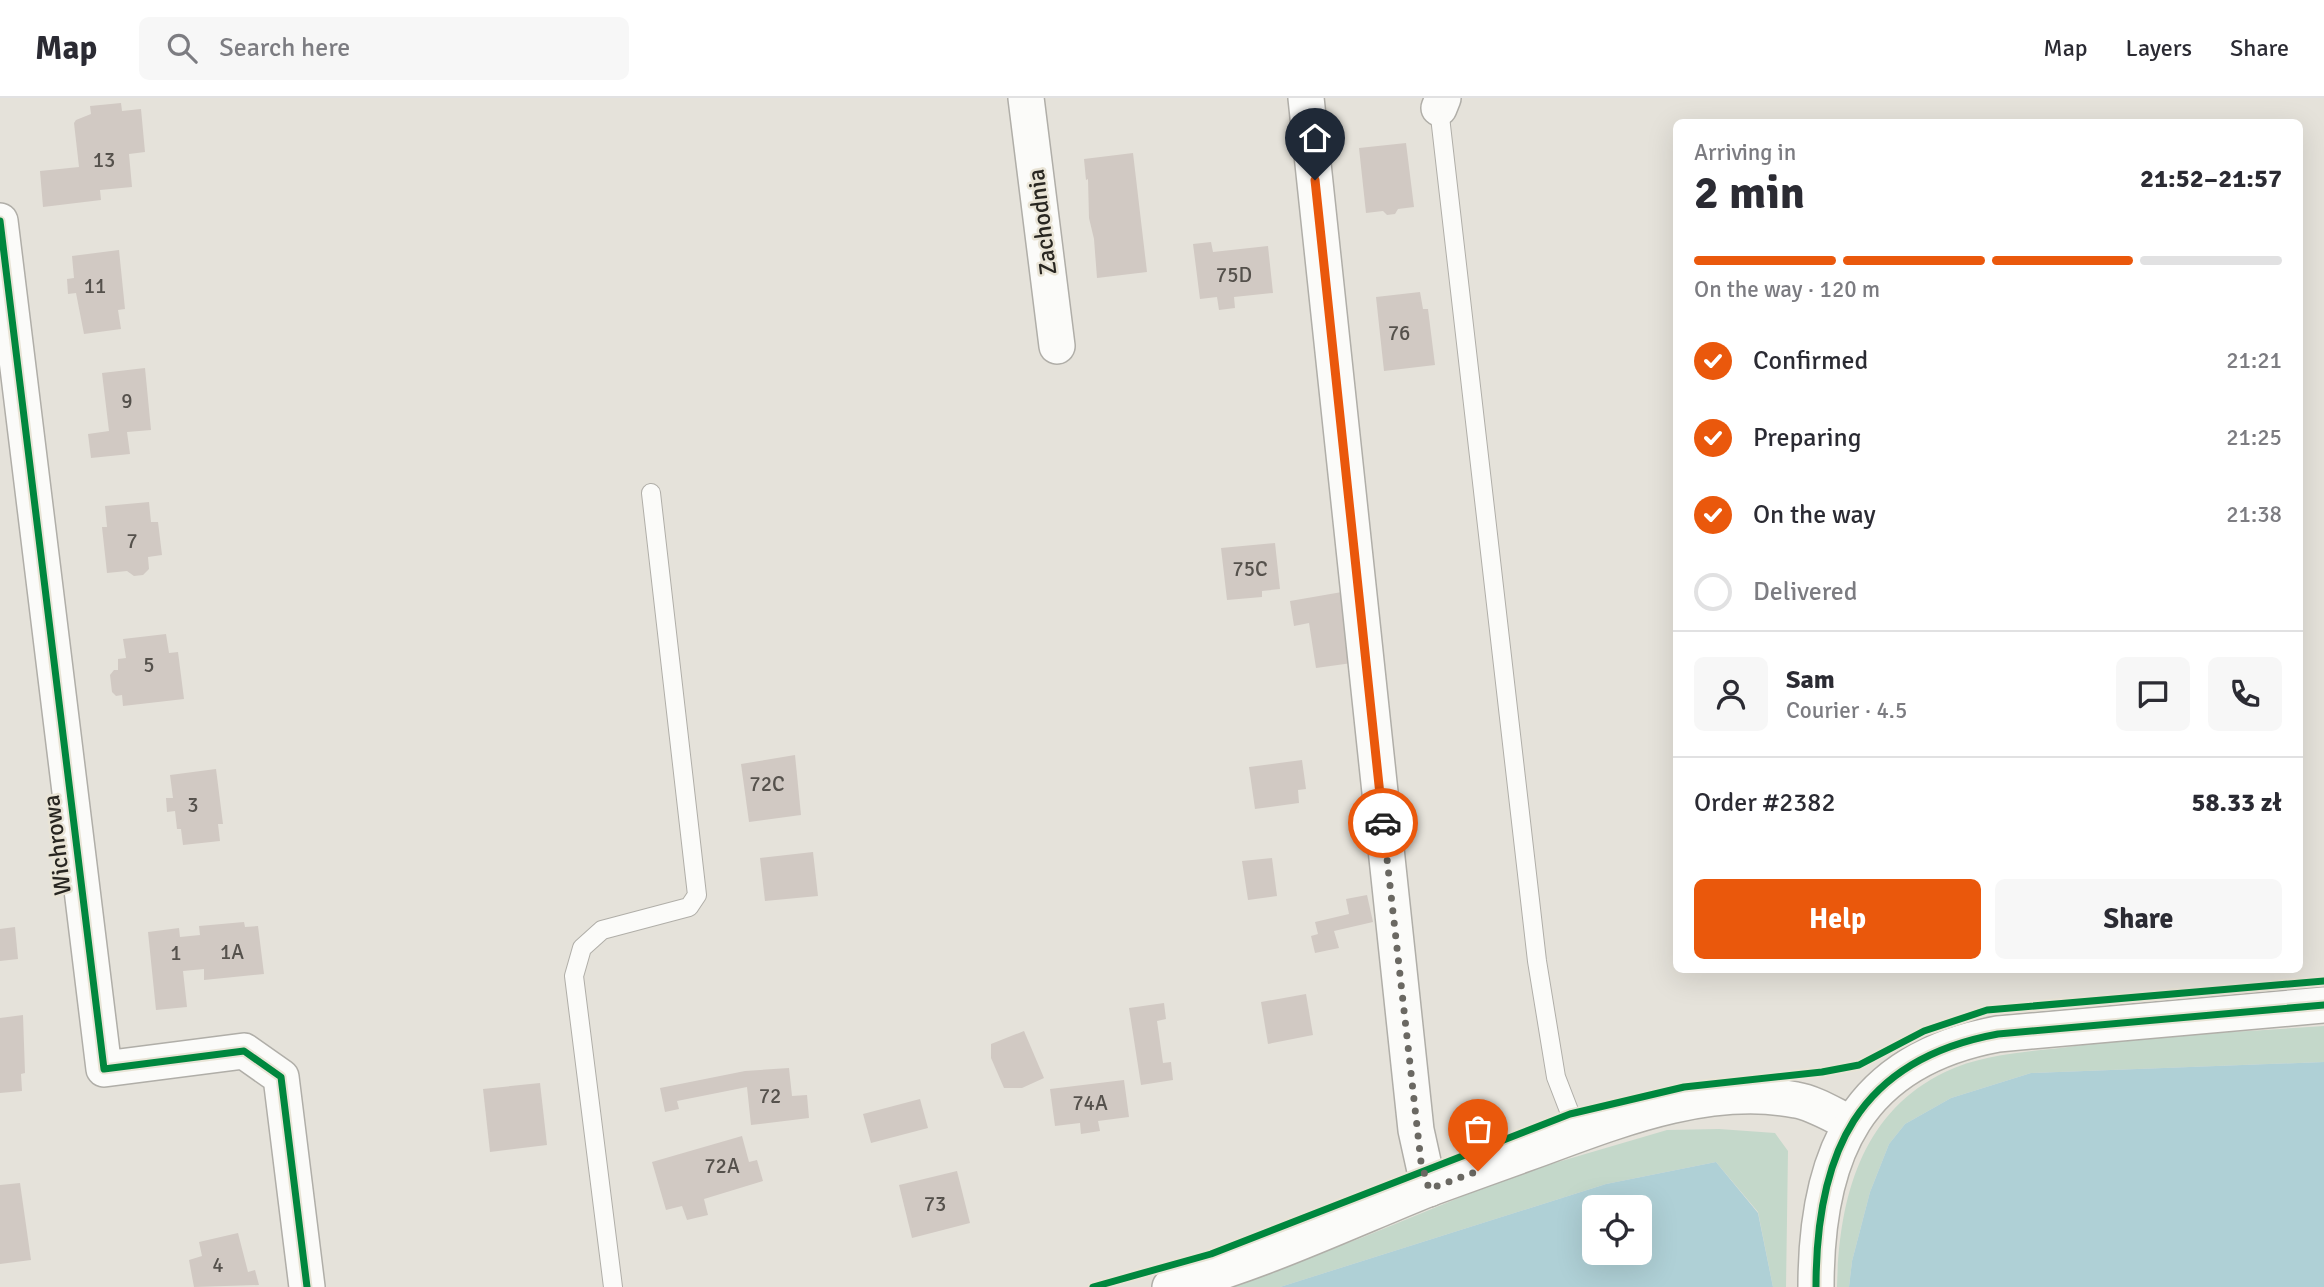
<!DOCTYPE html>
<meta charset="utf-8">
<style>
:root{--surface:#fff;--page:#f7f7f7;--text:#2b2b33;--muted:#7c7c81;--line:#e1e1e2;--accent:#ea580c}
body{margin:0;font-family:Signika,sans-serif;background:var(--page);color:var(--text);height:100vh;display:flex;flex-direction:column;font-size:26px;white-space:nowrap}
*{box-sizing:border-box;margin:0}
p{font-size:23px;color:var(--muted)}
.icon{flex:none;width:38px;height:38px;fill:none;stroke:currentColor;stroke-width:2;stroke-linecap:round;stroke-linejoin:round}
.map{position:relative;flex:1;overflow:hidden}
.sheet{position:absolute;left:1673px;top:21px;width:630px;height:854px;display:flex;flex-direction:column;background:var(--surface);border-radius:10px;box-shadow:0 7px 28px #0002}
.sheet>*{flex:none}
.buttons{position:absolute;left:1582px;top:1097px;display:grid;gap:14px}
.buttons a{display:grid;place-items:center;width:70px;height:70px;border-radius:10px;background:var(--surface);box-shadow:0 7px 28px #0002;font-size:35px}
.pin{position:absolute;display:grid;place-items:center;width:60px;height:60px;color:#fff;margin:-72px -30px;border-radius:50% 50% 50% 0;rotate:-45deg;box-shadow:0 0 7px #0007}
.pin .icon{rotate:45deg}
.courier{position:absolute;display:grid;place-items:center;width:70px;height:70px;margin:-35px;border:5px solid #ea580c;border-radius:50%;background:#fff;color:#222;box-shadow:0 2px 9px #0007}
.summary em{font-style:normal;font-weight:700}
.summary div{display:flex;flex-direction:column-reverse}
.summary{display:flex;align-items:center;justify-content:space-between;height:119px;padding:0 21px}
h1{font-size:46px;font-weight:700;line-height:52px}
.bar{display:grid;grid-template-columns:repeat(4,1fr);gap:10px 7px;align-content:center;height:84px;padding:0 21px}
.bar i{height:9px;border-radius:5px;background:var(--line)}
.bar .selected{background:var(--accent)}
.bar p{grid-column:span 4}
.line{display:flex;align-items:center;gap:18px;padding:0 21px;border-top:2px solid var(--line)}
.line div{flex:1}
.round{display:grid;place-items:center;flex:none;width:74px;height:74px;border-radius:10px;background:var(--page)}
ol{padding:0 21px;list-style:none}
li{display:flex;align-items:center;gap:21px;height:77px}
li p{margin-inline-start:auto}
li .icon{padding:7px;border-radius:50%;background:var(--accent);color:#fff;stroke-width:4}
li:last-child{color:var(--muted)}
li i{width:38px;height:38px;border:4px solid var(--line);border-radius:50%}
.primary-button{display:flex;gap:14px;margin-top:auto;padding:14px 21px}
.primary-button a{flex:1;height:80px;border-radius:10px;background:var(--accent);color:#fff;font-size:28px;font-weight:700;line-height:80px;text-align:center}
.primary-button a+a{background:var(--page);color:var(--text)}
header{display:flex;align-items:center;gap:42px;box-sizing:border-box;height:98px;padding:0 35px;background:var(--surface);border-bottom:2px solid var(--line)}
header strong{font-size:33px}
nav{display:flex;gap:38px;margin-inline-start:auto;font-size:24px}
.search{width:490px;height:63px;background:var(--page);display:flex;align-items:center;gap:18px;box-sizing:border-box;padding:0 24px;border-radius:10px;color:var(--muted);font-size:26px}
.map>svg:first-child{display:block}
.green{fill:#c4d8ca}
.water{fill:#afd0d6;fill-rule:evenodd}
.building{fill:#d1c9c3}
.lines{fill:none;stroke-linecap:round;stroke-linejoin:round}
.service-casing{stroke:#b0aea8;stroke-width:20}
.minor-casing{stroke:#b0aea8;stroke-width:38}
.service{stroke:#fbfbf9;stroke-width:18}
.minor{stroke:#fbfbf9;stroke-width:35}
.cycleway-casing{stroke:#e9e4d6;stroke-width:11}
.cycleway{stroke:#00873e;stroke-width:7}
.done{stroke:#6a6862;stroke-width:7;stroke-dasharray:0 12.6}
.route{stroke:#ea580c;stroke-width:9}
.labels{text-anchor:middle;dominant-baseline:central;stroke-width:5;stroke-linejoin:round;paint-order:stroke}
.number-label{font-size:21px;fill:#55514c}
.street-label{font-size:24px;fill:#282621;stroke:#e9e4d6}
</style>
<header>
<strong>Map</strong>
<div class="search"><svg class="icon" aria-label="search" viewBox="0 0 24 24"><circle cx="10" cy="10" r="6"/><path d="M15 15l6 6"/></svg>Search here</div>
<nav><a>Map</a><a>Layers</a><a>Share</a></nav>
</header>
<div class="map">
<svg width="2324" height="1189" viewBox="0 0 2324 1189">
<rect width="100%" height="100%" fill="#e5e2da"/>
<g class="green">
<path d="M2324,928V964L2031,975L1951,1000L1905,1026L1889,1046L1870,1094L1852,1163L1849,1189H1837C1839,1102 1860,1015 1945,974C1985,955 2032,954 2075,948C2157,937 2241,934 2324,928Z"/>
<polygon points="1719,1031 1775,1035 1788,1053 1786,1189 1773,1189 1758,1114 1716,1064 1606,1086 1280,1189 1228,1189 1361,1140 1517,1076 1667,1032"/>
</g>
<g class="water">
<polygon points="2324,964 2324,1189 1849,1189 1852,1163 1870,1094 1889,1046 1905,1026 1951,1000 2031,975"/>
<path d="M1716,1064L1758,1115L1773,1189H1280L1606,1086ZM1594,1110H1640V1155H1594Z"/>
</g>
<g class="building">
<polygon points="121,5 122,13 141,11 145,54 129,56 132,89 100,92 101,102 43,109 40,73 79,69 74,25 76,22 91,16 90,8"/>
<polygon points="1406,45 1414,109 1398,111 1395,116 1387,117 1383,113 1366,115 1359,50"/>
<polygon points="1133,55 1147,174 1097,180 1094,141 1089,120 1088,81 1086,82 1084,61"/>
<polygon points="1211,144 1213,154 1268,148 1273,195 1234,199 1235,210 1219,212 1217,199 1200,201 1193,146"/>
<polygon points="119,152 125,211 118,212 121,231 84,236 76,195 68,196 67,181 74,180 72,158"/>
<polygon points="1420,194 1423,211 1428,211 1435,267 1384,273 1376,199"/>
<polygon points="145,270 151,332 127,334 130,356 91,360 88,336 109,333 102,275"/>
<polygon points="149,404 151,424 158,424 162,457 148,459 149,471 143,477 134,478 127,473 107,475 102,429 107,429 105,408"/>
<polygon points="1275,445 1280,491 1262,493 1262,499 1227,502 1221,450"/>
<polygon points="1342,494 1352,565 1316,570 1309,525 1294,528 1290,503"/>
<polygon points="166,536 169,555 178,554 184,601 123,608 122,597 116,598 112,594 110,577 114,572 118,572 118,561 126,560 123,541"/>
<polygon points="795,657 801,717 749,724 741,666"/>
<polygon points="1302,662 1306,691 1298,692 1299,705 1255,711 1249,669"/>
<polygon points="216,671 223,726 218,726 220,743 183,747 181,731 177,731 175,713 167,714 166,700 173,700 170,677"/>
<polygon points="813,754 818,798 765,803 760,760"/>
<polygon points="1272,760 1277,798 1248,802 1242,763"/>
<polygon points="1367,797 1373,824 1334,833 1339,850 1315,855 1311,838 1318,836 1315,824 1349,816 1346,801"/>
<polygon points="244,824 245,829 258,828 264,876 204,882 204,871 183,873 187,909 156,912 148,834 179,830 180,839 200,837 199,828"/>
<polygon points="15,829 18,861 0,863 0,831"/>
<polygon points="1306,896 1313,937 1268,946 1261,904"/>
<polygon points="1164,905 1166,921 1157,923 1163,965 1171,964 1173,982 1141,987 1129,910"/>
<polygon points="23,917 25,975 21,976 22,993 0,995 0,920"/>
<polygon points="1024,933 1044,980 1022,990 1004,990 991,960 991,946"/>
<polygon points="789,970 792,998 807,997 809,1020 751,1027 747,989 677,1003 679,1011 665,1014 660,990 745,973"/>
<polygon points="1124,982 1129,1019 1098,1023 1100,1033 1081,1036 1080,1025 1055,1028 1050,991"/>
<polygon points="540,985 547,1047 490,1054 483,991"/>
<polygon points="920,1001 928,1030 871,1045 863,1016"/>
<polygon points="742,1038 749,1064 757,1062 763,1083 704,1101 708,1117 687,1122 682,1108 666,1112 652,1064"/>
<polygon points="957,1073 970,1125 912,1140 899,1087"/>
<polygon points="20,1085 31,1162 0,1166 0,1087"/>
<polygon points="238,1135 248,1174 255,1172 259,1187 194,1189 189,1162 202,1158 199,1144"/>
</g>
<g class="lines">
<defs>
<g id="service">
<polyline points="1439,10 1537,863 1556,979 1578,1036"/>
<polyline points="613,1189 574,878 582,850 602,832 689,809 697,797 651,395"/>
</g>
<g id="minor">
<polyline points="1026,0 1057,248"/>
<polyline points="1306,0 1416,1032 1429,1091"/>
<polyline points="1439,10 1443,0"/>
<polyline points="0,123 104,971 244,953 281,979 307,1189"/>
<path d="M1170,1189C1260,1165 1342,1126 1428,1091C1463,1078 1498,1066 1533,1053C1615,1023 1707,985 1796,1002C1814,1005 1833,1017 1850,1025"/>
<path d="M1816,1189C1816,1057 1856,962 1998,936L2324,907"/>
</g>
</defs>
<use href="#service" class="service-casing"/>
<use href="#minor" class="minor-casing"/>
<use href="#service" class="service"/>
<use href="#minor" class="minor"/>
<defs>
<g id="cycleway">
<polyline points="0,123 104,971 244,953 281,979 307,1189"/>
<polyline points="1093,1189 1211,1156 1570,1016 1684,989 1822,974 1859,967 1924,933 1987,912 2324,883"/>
<path d="M1816,1189C1816,1057 1856,962 1998,936L2324,907"/>
</g>
</defs>
<use href="#cycleway" class="cycleway-casing"/>
<use href="#cycleway" class="cycleway"/>
</g>
<g class="lines">
<polyline class="done" points="1383,725 1421,1064 1429,1091 1478,1073"/>
<polyline class="route" points="1315,82 1383,725"/>
</g>
<g class="labels">
<g class="number-label">
<text x="104" y="62">13</text>
<text x="1234" y="177">75D</text>
<text x="95" y="188">11</text>
<text x="1399" y="235">76</text>
<text x="127" y="303">9</text>
<text x="132" y="443">7</text>
<text x="1250" y="471">75C</text>
<text x="149" y="567">5</text>
<text x="767" y="686">72C</text>
<text x="193" y="707">3</text>
<text x="232" y="854">1A</text>
<text x="176" y="855">1</text>
<text x="770" y="998">72</text>
<text x="1090" y="1005">74A</text>
<text x="722" y="1068">72A</text>
<text x="935" y="1106">73</text>
<text x="218" y="1167">4</text>
</g>
<g class="street-label">
<text transform="translate(1042 124) rotate(-97)">Zachodnia</text>
<text transform="translate(57 747) rotate(-97)">Wichrowa</text>
</g>
</g>
</svg>
<div class="buttons">
<a><svg class="icon" aria-label="locate" viewBox="0 0 24 24"><circle cx="12" cy="12" r="6"/><path d="M12 2v4M12 18v4M2 12h4M18 12h4"/></svg></a>
</div>
<div class="pin" style="left:1478px;top:1073px;background:#ea580c"><svg class="icon" aria-label="bag" viewBox="0 0 24 24"><path d="M5 8h14l-1 12H6zM9 8a3 3 0 0 1 6 0"/></svg></div>
<div class="pin" style="left:1315px;top:82px;background:#1f2937"><svg class="icon" aria-label="home" viewBox="0 0 24 24"><path d="M3 11l9-7 9 7M6 9v11h12V9"/></svg></div>
<div class="courier" style="left:1383px;top:725px"><svg class="icon" aria-label="car" viewBox="0 0 24 24"><path d="M5 17H2v-5l4-1 3-4h7l3 4 3 1v5h-3M9 17h6M6 11h13"/><circle cx="7" cy="17" r="2"/><circle cx="17" cy="17" r="2"/></svg></div>
<section class="sheet">
<div class="summary"><div><h1>2 min</h1><p>Arriving in</p></div><em>21:52–21:57</em></div>
<div class="bar"><i class="selected"></i><i class="selected"></i><i class="selected"></i><i></i><p>On the way · 120 m</p></div>
<ol>
<li><svg class="icon" aria-label="check" viewBox="0 0 24 24"><path d="M5 12l5 5 9-10"/></svg>Confirmed<p>21:21</p></li>
<li><svg class="icon" aria-label="check" viewBox="0 0 24 24"><path d="M5 12l5 5 9-10"/></svg>Preparing<p>21:25</p></li>
<li><svg class="icon" aria-label="check" viewBox="0 0 24 24"><path d="M5 12l5 5 9-10"/></svg>On the way<p>21:38</p></li>
<li><i></i>Delivered</li>
</ol>
<div class="line" style="height:126px"><a class="round"><svg class="icon" aria-label="person" viewBox="0 0 24 24"><circle cx="12" cy="8" r="4"/><path d="M4 21q1-7 8-7t8 7"/></svg></a><div><b>Sam</b><p>Courier · 4.5</p></div><a class="round"><svg class="icon" aria-label="chat" viewBox="0 0 24 24"><path d="M4 5h16v11H9l-5 4z"/></svg></a><a class="round"><svg class="icon" aria-label="phone" viewBox="0 0 24 24"><path d="M5 4h4l2 5-3 2q2 4 5 5l2-3 5 2v4C11 20 4 13 5 4z"/></svg></a></div>
<div class="line" style="height:91px"><div>Order #2382</div><b>58.33 zł</b></div>
<div class="primary-button"><a>Help</a><a>Share</a></div>
</section>
</div>
